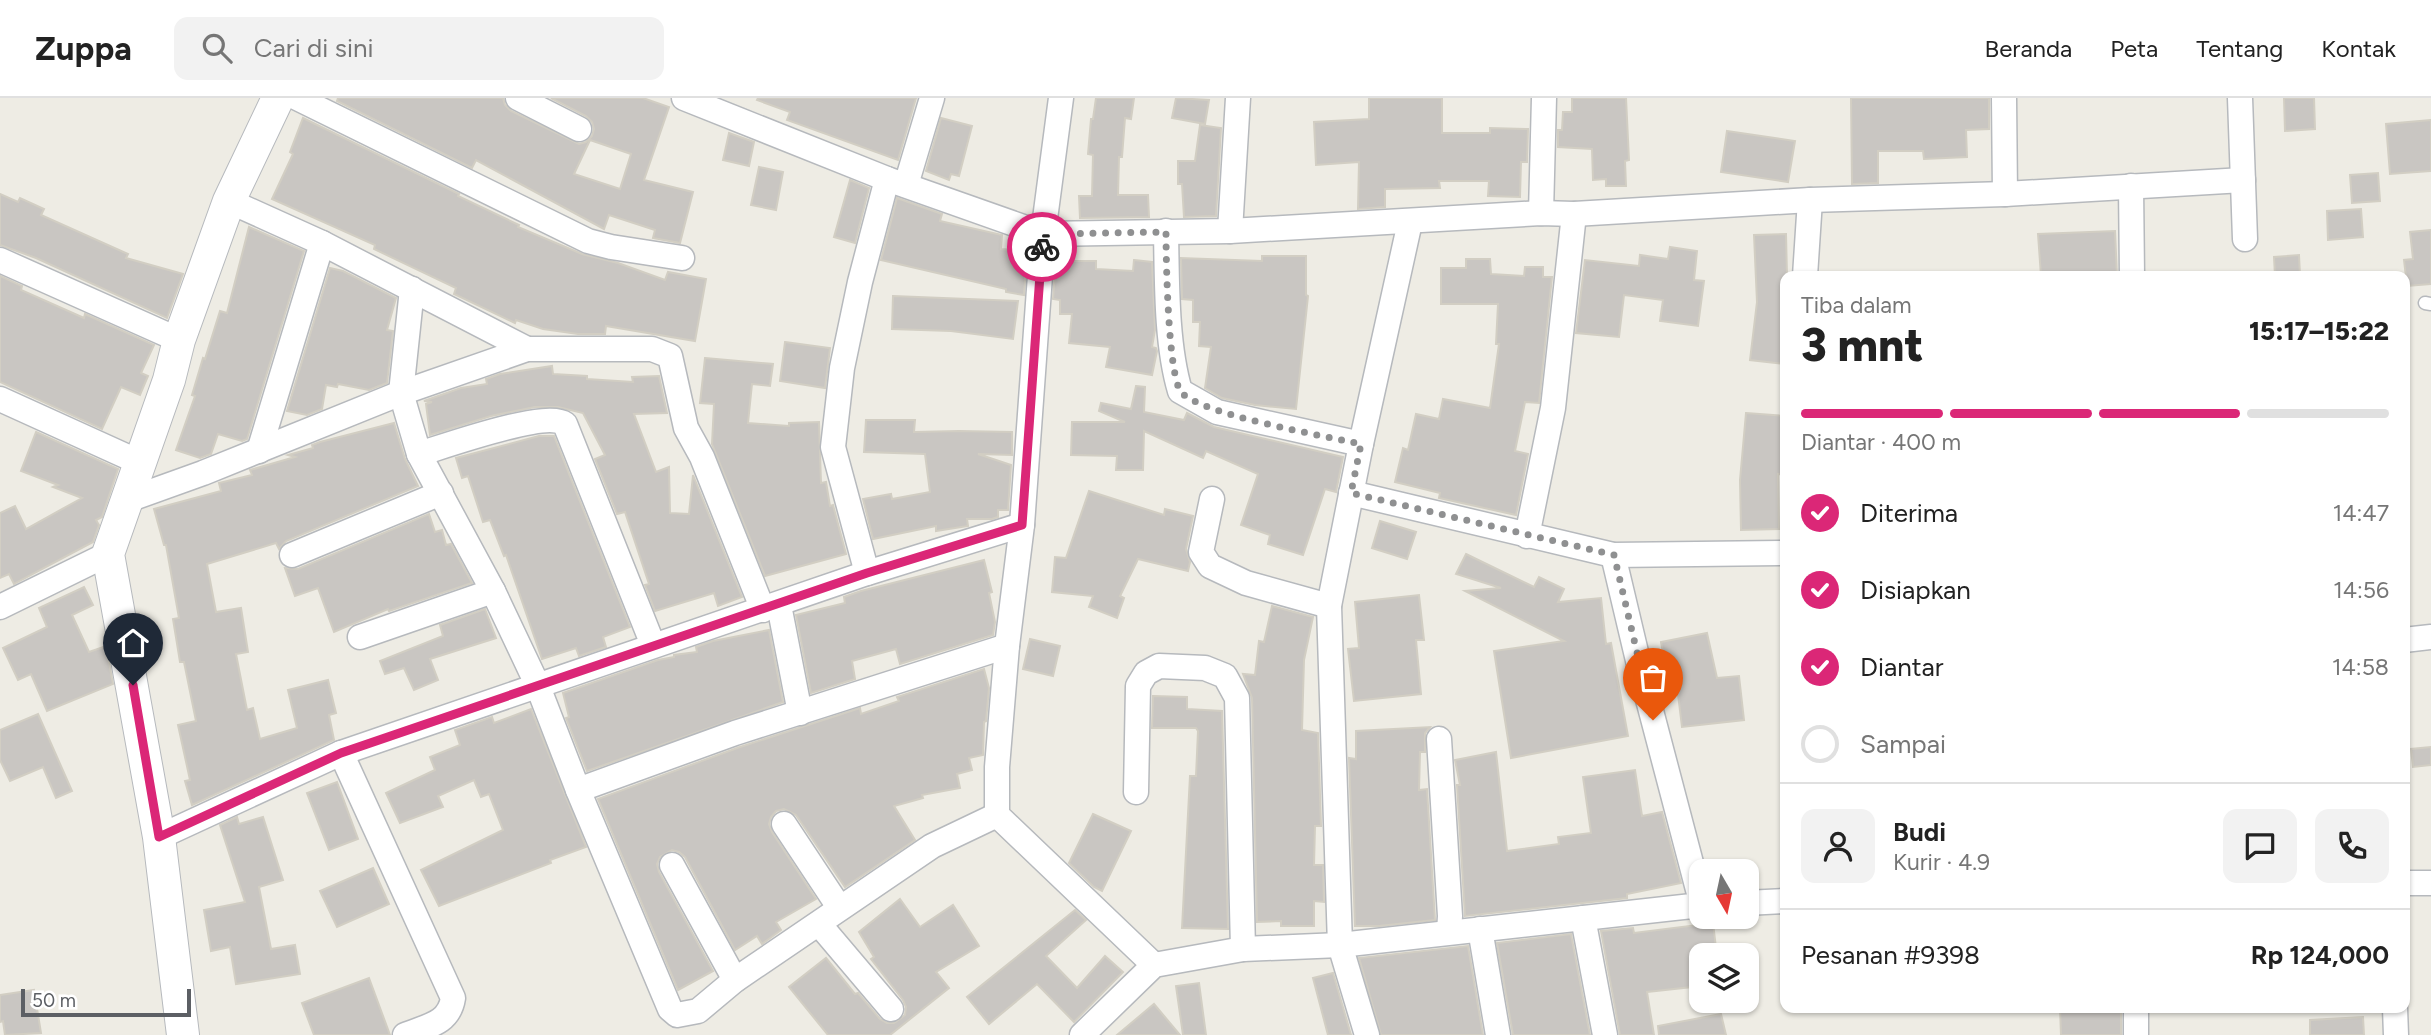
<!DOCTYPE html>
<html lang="id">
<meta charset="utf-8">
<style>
:root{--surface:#fff;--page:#f2f2f2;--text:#222;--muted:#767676;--line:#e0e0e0;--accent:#db2777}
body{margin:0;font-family:Figtree,sans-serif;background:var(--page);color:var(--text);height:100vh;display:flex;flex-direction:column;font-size:26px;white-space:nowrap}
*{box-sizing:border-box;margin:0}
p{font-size:23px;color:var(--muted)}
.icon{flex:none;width:38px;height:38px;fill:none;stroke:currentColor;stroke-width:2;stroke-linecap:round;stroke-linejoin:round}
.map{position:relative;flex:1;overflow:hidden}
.details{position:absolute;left:1780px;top:173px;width:630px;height:742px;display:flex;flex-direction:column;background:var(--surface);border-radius:14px;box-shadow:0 2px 5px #0004}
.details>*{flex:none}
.needle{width:46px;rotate:171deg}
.buttons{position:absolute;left:1689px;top:761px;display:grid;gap:14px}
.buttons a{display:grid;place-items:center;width:70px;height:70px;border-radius:14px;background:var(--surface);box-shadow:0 2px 5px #0004;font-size:35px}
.scale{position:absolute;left:21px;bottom:18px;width:170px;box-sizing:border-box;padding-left:7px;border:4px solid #5c5f64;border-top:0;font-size:19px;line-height:24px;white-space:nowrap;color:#5c5f64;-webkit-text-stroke:5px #fff;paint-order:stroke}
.pin{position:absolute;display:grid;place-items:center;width:60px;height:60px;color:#fff;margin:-72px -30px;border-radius:50% 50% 50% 0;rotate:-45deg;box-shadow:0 0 7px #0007}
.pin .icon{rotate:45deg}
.courier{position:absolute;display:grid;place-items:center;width:70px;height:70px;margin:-35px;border:5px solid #db2777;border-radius:50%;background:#fff;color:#222;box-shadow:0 2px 9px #0007}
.head em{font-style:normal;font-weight:800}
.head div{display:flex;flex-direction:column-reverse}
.head{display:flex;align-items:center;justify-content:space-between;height:119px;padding:0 21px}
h1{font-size:46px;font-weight:800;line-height:52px}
.bar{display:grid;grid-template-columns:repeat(4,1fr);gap:10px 7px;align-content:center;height:84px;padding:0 21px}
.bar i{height:9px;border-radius:5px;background:var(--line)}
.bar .selected{background:var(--accent)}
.bar p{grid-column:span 4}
.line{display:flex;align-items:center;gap:18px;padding:0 21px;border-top:2px solid var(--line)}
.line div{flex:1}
.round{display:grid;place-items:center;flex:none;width:74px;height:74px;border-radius:14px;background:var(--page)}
ol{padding:0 21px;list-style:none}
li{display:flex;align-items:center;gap:21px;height:77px}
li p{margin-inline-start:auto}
li .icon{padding:7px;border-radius:50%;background:var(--accent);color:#fff;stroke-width:4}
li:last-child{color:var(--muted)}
li i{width:38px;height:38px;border:4px solid var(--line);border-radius:50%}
header{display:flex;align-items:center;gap:42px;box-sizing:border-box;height:98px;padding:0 35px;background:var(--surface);border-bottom:2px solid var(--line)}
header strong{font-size:33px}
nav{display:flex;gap:38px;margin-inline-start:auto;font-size:24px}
.search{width:490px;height:63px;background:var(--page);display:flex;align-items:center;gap:18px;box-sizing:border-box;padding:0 24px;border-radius:14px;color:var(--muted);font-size:26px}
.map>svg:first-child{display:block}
.building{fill:#c9c6c2;stroke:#d2cec3;stroke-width:2;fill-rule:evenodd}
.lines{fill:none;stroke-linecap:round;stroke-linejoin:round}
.service-casing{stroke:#b6b9bd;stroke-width:15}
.minor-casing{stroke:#b6b9bd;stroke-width:27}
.tertiary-casing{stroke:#b6b9bd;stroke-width:34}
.service{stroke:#fff;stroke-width:12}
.minor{stroke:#fff;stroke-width:24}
.tertiary{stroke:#fff;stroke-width:32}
.done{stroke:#8f9091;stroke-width:7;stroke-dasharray:0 12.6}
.route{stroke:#db2777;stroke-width:9}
</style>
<header>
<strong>Zuppa</strong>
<div class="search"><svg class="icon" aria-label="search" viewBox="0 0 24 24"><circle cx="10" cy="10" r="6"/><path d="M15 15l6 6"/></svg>Cari di sini</div>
<nav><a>Beranda</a><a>Peta</a><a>Tentang</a><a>Kontak</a></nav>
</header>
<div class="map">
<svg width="2431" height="937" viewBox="0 0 2431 937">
<rect width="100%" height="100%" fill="#eeece4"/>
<g class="building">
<path d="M338,0H503L505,7L511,13L579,46L586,44L592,38L594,31L592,24L586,18L551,0H643L669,9L644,82L693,94L680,145L653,140L655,132L609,117L604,131L476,62L472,70L337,3ZM590,42L631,56L620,91L574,76Z"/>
<polygon points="758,0 916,0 898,62 787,22 790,14 757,2"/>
<polygon points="1096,0 1134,0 1131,21 1125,20 1122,59 1119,59 1118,97 1148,97 1149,119 1080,120 1079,98 1092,98 1093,57 1088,56 1091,21 1093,21"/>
<polygon points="1176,0 1209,2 1205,26 1172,20"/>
<polygon points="1369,0 1442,0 1442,35 1490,35 1490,30 1528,31 1527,64 1521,64 1520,99 1488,98 1489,83 1439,83 1440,90 1385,91 1385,109 1358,111 1359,64 1316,67 1314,24 1369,21"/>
<polygon points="1572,0 1626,0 1629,62 1625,63 1626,88 1606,88 1606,81 1593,82 1592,51 1558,49 1558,32 1562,32 1563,14 1572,14"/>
<polygon points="1851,0 1989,0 1989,31 1966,32 1967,59 1924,61 1923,53 1878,53 1878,85 1852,86"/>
<polygon points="2284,0 2314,0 2315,31 2285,33"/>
<polygon points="303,20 459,96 458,98 519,127 518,129 582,156 618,165 665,182 668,174 706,181 695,243 606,228 605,236 578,236 543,231 516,222 515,225 454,196 456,190 374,151 375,147 272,101 293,56 290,54"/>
<polygon points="941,20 972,28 959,78 951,76 949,82 926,73"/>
<polygon points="2431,22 2431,73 2390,76 2386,26"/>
<polygon points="1200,27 1221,30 1216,118 1184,119 1182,86 1178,86 1178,63 1195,63"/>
<polygon points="1727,33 1795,43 1788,84 1721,74"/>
<polygon points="729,35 754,44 749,68 723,62"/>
<polygon points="759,69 783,74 776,112 751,107"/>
<polygon points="2378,75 2380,103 2352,105 2350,77"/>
<polygon points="850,82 869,90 855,145 834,139"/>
<polygon points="0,96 18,104 20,100 44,111 41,117 128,156 126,160 183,176 167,220 36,160 0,147"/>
<polygon points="897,100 942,116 940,123 1002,137 1001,151 1027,153 1024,197 1006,194 1006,191 881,162"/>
<polygon points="2361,111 2363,139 2328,142 2327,113"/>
<polygon points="249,129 304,153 247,341 242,343 218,336 211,356 200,360 176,352 195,298 192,297 203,260 205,261 220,213 227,215"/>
<polygon points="2431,132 2431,186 2407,188 2404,162 2413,161 2410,134"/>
<polygon points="2115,133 2117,178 2041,178 2038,136"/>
<polygon points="1786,136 1787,178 1785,178 1785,266 1750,262 1757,204 1754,137"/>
<polygon points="1670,149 1697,153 1694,182 1704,183 1698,228 1660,223 1663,202 1624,197 1619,239 1576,235 1585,162 1639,168 1640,157 1668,161"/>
<polygon points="2299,157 2300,178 2275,178 2274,159"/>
<polygon points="1262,158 1306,158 1306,197 1308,198 1296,311 1255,307 1222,300 1205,290 1211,249 1199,248 1200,224 1193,224 1193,202 1182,201 1181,160 1262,163"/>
<polygon points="1466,161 1490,161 1491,176 1524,178 1525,169 1543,169 1543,179 1552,179 1539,305 1525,304 1515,353 1528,356 1516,417 1439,400 1440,395 1395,384 1403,350 1408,352 1416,316 1439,321 1443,301 1490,310 1499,246 1496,246 1498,206 1441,206 1441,170 1466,170"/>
<polygon points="1134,162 1152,164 1155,232 1152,249 1156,250 1157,253 1152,277 1106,269 1110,249 1069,245 1072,216 1060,216 1060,202 1053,201 1056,163 1096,163 1096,171 1133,173"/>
<polygon points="330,170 343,173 396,200 387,232 393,233 387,285 369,292 338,286 337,289 326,287 322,311 307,317 287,313"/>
<polygon points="0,178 22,188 21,192 84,220 85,216 154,247 141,275 148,278 140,297 121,289 102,331 0,284"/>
<polygon points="893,198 1018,203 1013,241 951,233 892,231"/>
<polygon points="785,244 830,250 825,290 780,283"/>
<polygon points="705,260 773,266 770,288 752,286 748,325 789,328 789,325 819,324 821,385 826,384 830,408 833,407 846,456 765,478 712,346 714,306 700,305"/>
<polygon points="552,268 553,276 587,278 587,281 633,284 632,279 659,278 667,315 634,316 656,374 669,369 670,415 689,416 693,377 742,499 718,508 714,495 655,513 645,487 649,486 625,414 617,416 595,361 605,357 583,315 558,309 535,309 491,318 430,337 426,306 432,304 424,303 461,290 487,286 486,281 500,276"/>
<polygon points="1136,288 1145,289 1144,314 1184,322 1187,315 1214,329 1343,359 1336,394 1325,391 1303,457 1268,446 1270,437 1241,427 1258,376 1206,353 1203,360 1144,333 1143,372 1116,372 1117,358 1071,357 1072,324 1125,324 1099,313 1101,305 1131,311"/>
<polygon points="1746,315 1785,318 1785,377 1778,376 1779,431 1741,432 1740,382"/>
<polygon points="866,322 915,322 914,334 959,333 1012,334 1012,357 978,356 1011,367 1008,412 998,412 998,419 992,421 967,421 968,428 936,433 936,428 873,441 863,401 891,396 892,401 930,394 925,356 864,354"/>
<polygon points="394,325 405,361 418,388 286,443 279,451 276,445 207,466 216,514 241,510 248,554 236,556 247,612 253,610 260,641 297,630 288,592 328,582 336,615 329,617 334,642 192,707 185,683 190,682 178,627 196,623 184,564 180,564 173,521 179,520 166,447 164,447 154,411 221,393 219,385 252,377 250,372 295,359 288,357 313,350 312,347 320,344"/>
<polygon points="36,334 118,371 102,419 96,422 99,427 93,444 14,486 9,476 0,480 0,415 15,408 26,431 82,400 53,389 58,387 21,373"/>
<polygon points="539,338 554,338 630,529 603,539 606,549 579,558 576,550 542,561 506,457 504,458 490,422 483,424 468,378 462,380 456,360"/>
<polygon points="1089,393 1164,417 1165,411 1193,418 1186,451 1190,464 1188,473 1138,461 1120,498 1124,500 1117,520 1089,509 1093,498 1052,494 1055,459 1066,460"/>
<polygon points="429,416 435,434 442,432 446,447 451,446 472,485 389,513 388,511 334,534 318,490 295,498 285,470 298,471"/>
<polygon points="1380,423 1416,434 1407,461 1372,450"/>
<polygon points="1466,456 1534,489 1539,479 1564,491 1558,504 1601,500 1606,546 1611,545 1628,638 1511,660 1494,553 1564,543 1465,493 1501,490 1456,476"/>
<polygon points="984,462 992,494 989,495 995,524 993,537 900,566 896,551 852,563 855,581 811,595 796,517 845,505 844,499 861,493"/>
<polygon points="84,489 93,507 72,517 89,554 106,548 113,586 47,613 31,576 18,582 3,550 47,529 39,510"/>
<polygon points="1419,497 1424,542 1416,542 1421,596 1354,603 1348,551 1359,550 1355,504"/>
<polygon points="1272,508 1313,519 1304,562 1302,632 1318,635 1321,728 1315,728 1314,767 1323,767 1324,804 1314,803 1314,828 1281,828 1281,823 1257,824 1252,600 1243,576 1255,577 1259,543 1264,544"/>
<polygon points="485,511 496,540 430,561 438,582 414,592 404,570 385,576 380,563 443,538 440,527"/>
<polygon points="769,532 783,604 587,673 566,620 569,619 563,595 658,562 674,559 674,557 697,554 696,549 713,543"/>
<polygon points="1707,535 1717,580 1739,578 1744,622 1682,629 1676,580 1668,581 1661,544"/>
<polygon points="1030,541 1060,548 1053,578 1023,571"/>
<polygon points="984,571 989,590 986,623 984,624 983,657 969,660 972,672 957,676 960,690 922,697 923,700 894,708 915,742 845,789 796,717 784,711 776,713 771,719 769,726 772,734 816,801 776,824 781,832 762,846 757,838 735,852 685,759 679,754 672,752 660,759 657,766 659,774 713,873 678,892 598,701 740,649 860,610 861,616 899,603 897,599"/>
<polygon points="1153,598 1187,599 1187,611 1222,613 1228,831 1182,830 1190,678 1196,678 1198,633 1196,630 1152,630"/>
<polygon points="531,611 586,749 550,762 551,765 439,808 421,772 503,732 489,696 481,699 474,682 438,698 443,709 400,725 386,695 435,672 430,659 460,647 455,632 492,619 494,625"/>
<polygon points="38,616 72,693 56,700 43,669 10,683 0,662 0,632"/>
<polygon points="1430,629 1425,635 1425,654 1420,654 1419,692 1427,691 1435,822 1379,828 1355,828 1349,660 1356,661 1356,633"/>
<polygon points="2431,649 2431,667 2413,669 2411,651"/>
<polygon points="1496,654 1507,753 1559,746 1558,739 1591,735 1583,679 1635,672 1642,718 1662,714 1681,785 1627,796 1627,800 1465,818 1457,687 1460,687 1455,662"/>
<polygon points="337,684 358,741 329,752 307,695"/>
<polygon points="1093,716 1131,733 1102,793 1094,789 1069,765"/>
<polygon points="237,719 239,726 263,719 283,782 259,789 271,851 295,847 300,876 236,886 230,849 211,853 204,812 245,804 220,727"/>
<polygon points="373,770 389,806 337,829 320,793"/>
<polygon points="900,801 920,829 953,807 979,848 936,874 949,890 890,937 828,937 789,889 826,860 855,896 858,895 880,921 887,925 894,925 905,917 906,909 903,902 871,861 874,859 859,834"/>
<polygon points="1075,812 1086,822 1046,858 1077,890 1105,858 1123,874 1074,924 1037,886 989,926 967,899"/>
<polygon points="1713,825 1717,858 1701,858 1701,888 1647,894 1654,937 1620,937 1601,833 1633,830 1634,835"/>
<polygon points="1571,836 1590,937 1513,937 1497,845"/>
<polygon points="1468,848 1483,937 1381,937 1359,860"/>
<polygon points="1333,875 1351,937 1328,937 1313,880"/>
<polygon points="369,880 390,937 314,937 302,905"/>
<polygon points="1199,885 1206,937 1183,937 1176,888"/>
<polygon points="34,892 41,935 5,937 3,923 0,924 0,897"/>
<polygon points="1154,906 1180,937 1117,937"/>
<polygon points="2060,910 2121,910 2121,937 2061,937"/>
<polygon points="1721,916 1726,937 1659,937 1658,928"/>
<polygon points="2363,919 2364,937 2310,937 2310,922"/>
</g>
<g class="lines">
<defs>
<polyline id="service" points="2425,205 2431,206"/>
<g id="minor">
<polyline points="297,0 588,143 611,149 682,160"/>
<polyline points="518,0 579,31"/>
<polyline points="684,0 887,81 1043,136 1230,133 1541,115 1574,116 1810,102 2005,96 2243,82"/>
<polyline points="1061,0 1043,136 1022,427 1007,548 997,669 997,717 1154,867"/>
<polyline points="2004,0 2005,96"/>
<polyline points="2240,0 2245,141"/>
<polyline points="906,87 932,0"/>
<polyline points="2131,88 2132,178"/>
<polyline points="229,103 322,145 527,251"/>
<polyline points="1541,115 1544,0"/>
<path d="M1166,133C1167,183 1166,246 1180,293L1217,314L1361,346"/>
<polyline points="1230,133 1238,0"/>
<polyline points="0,162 179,242"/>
<polyline points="1805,178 1810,102"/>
<polyline points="412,191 401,295 419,356 493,493 537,586 578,692 670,911 677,917 698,913 735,882 932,748 997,717"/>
<polyline points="0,301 141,365"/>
<polyline points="259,353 322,145"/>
<path d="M419,356C445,348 546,312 565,326L653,547"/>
<polyline points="1351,395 1613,457 1785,455"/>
<polyline points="1212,401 1201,454 1210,468 1246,485 1329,508"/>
<polyline points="125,403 203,375 401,295 527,251 652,251 670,258 686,330 702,359 763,512"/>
<polyline points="1527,438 1553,310 1574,116"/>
<polyline points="292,457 441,395"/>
<polyline points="1613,457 1640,571 1701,803"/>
<polyline points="867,475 833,349 842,270 860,184 887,81"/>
<polyline points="779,507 800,615"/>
<polyline points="0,509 108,456"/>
<polyline points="360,539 493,493"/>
<polyline points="2404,542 2431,539"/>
<polyline points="1439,641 1450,818 1449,834"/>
<path d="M341,655L453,900C449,926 427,928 405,937"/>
<polyline points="578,692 735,635 1007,548"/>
<polyline points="1136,694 1138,588 1146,575 1159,568 1205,570 1225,578 1237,600 1243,851"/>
<polyline points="784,726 839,809"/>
<polyline points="159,739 341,655 867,475 1022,427"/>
<polyline points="672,767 735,882"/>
<polyline points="2404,785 2431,785"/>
<polyline points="1746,805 1785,803"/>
<polyline points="1583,820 1605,937"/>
<polyline points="819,826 891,911"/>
<polyline points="1480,831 1498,937"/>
<polyline points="2136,910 2136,937"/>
<polyline points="2395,910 2396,937"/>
<polyline points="1082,937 1154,867 1243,851 1340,847 1701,807"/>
<polyline points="1367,937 1340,847 1329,508 1361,346 1410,124"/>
</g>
<polyline id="tertiary" points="183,937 159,739 108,456 169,282 179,242 229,103 278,0"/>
</defs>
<use href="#service" class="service-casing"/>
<use href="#minor" class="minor-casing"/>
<use href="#tertiary" class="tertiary-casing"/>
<use href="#service" class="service"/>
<use href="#minor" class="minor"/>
<use href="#tertiary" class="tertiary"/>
</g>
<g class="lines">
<path class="done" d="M1042,149L1043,136L1166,134C1166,160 1168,277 1181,294C1201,317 1326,338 1361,346L1351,395L1614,457L1653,622"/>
<polyline class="route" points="133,587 159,739 341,655 867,475 1022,427 1042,149"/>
</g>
</svg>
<div class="buttons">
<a><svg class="needle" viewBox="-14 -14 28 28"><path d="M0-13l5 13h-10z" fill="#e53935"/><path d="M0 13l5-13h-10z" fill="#767676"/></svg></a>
<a><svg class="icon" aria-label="layers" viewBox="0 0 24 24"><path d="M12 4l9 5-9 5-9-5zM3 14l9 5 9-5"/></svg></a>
</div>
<div class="scale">50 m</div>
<div class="pin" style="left:1653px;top:622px;background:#ea580c"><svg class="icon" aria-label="bag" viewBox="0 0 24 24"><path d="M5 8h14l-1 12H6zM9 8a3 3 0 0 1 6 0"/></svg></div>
<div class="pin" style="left:133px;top:587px;background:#1f2937"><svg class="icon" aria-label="home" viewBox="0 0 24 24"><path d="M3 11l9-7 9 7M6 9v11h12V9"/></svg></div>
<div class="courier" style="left:1042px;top:149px"><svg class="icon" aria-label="bike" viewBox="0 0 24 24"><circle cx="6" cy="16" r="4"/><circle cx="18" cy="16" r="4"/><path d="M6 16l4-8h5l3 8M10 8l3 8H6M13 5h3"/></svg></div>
<section class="details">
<div class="head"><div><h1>3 mnt</h1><p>Tiba dalam</p></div><em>15:17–15:22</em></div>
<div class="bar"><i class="selected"></i><i class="selected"></i><i class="selected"></i><i></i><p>Diantar · 400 m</p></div>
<ol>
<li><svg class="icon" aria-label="check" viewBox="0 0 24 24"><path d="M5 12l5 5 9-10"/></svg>Diterima<p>14:47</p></li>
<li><svg class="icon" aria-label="check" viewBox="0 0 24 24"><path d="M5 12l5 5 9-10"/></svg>Disiapkan<p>14:56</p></li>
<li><svg class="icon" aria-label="check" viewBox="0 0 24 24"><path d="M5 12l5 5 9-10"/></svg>Diantar<p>14:58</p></li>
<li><i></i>Sampai</li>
</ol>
<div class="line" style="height:126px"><a class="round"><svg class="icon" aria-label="person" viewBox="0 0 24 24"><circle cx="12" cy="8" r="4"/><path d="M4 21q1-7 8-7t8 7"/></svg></a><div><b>Budi</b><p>Kurir · 4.9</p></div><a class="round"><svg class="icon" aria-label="chat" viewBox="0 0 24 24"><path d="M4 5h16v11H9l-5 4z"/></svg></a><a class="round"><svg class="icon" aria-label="phone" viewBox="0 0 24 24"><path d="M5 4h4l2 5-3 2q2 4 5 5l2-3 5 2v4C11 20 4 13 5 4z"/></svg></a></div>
<div class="line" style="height:91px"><div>Pesanan #9398</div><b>Rp 124,000</b></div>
</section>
</div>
